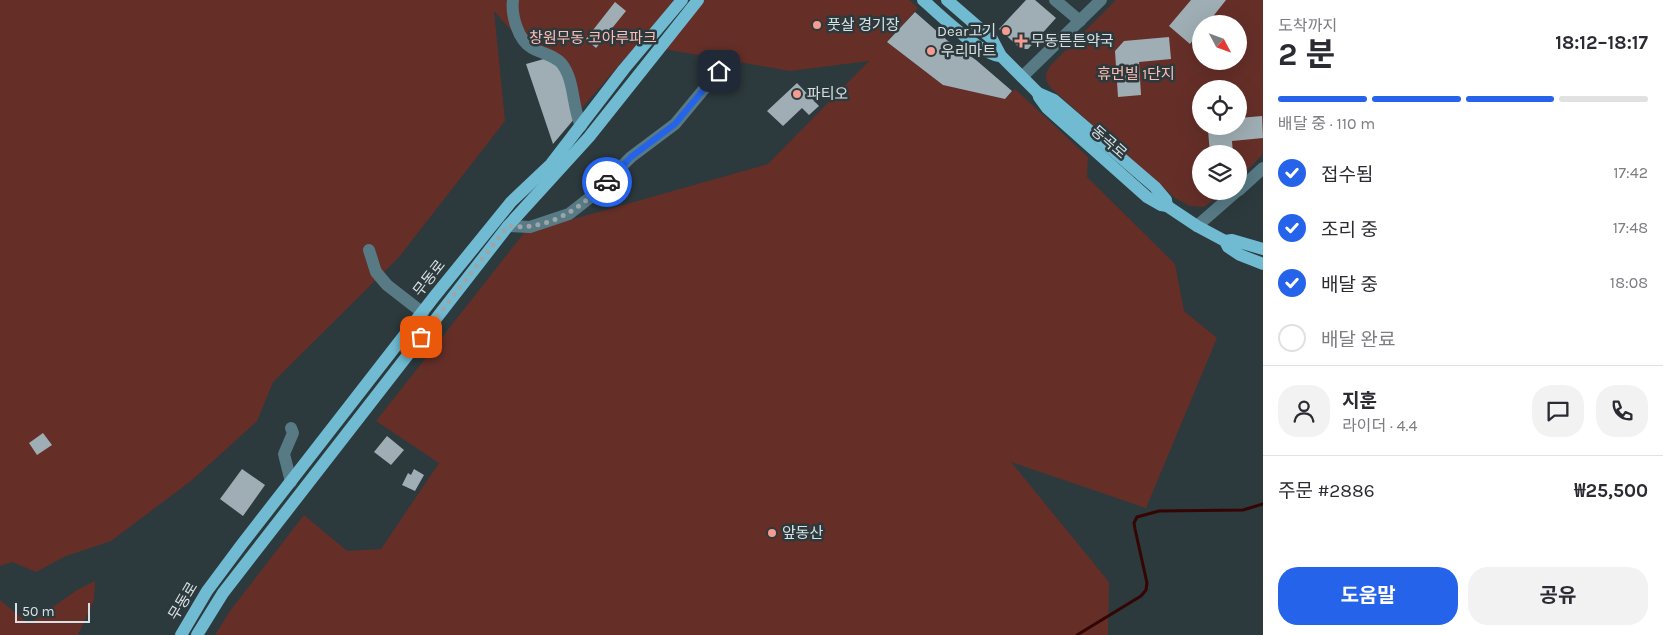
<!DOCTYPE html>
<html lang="ko">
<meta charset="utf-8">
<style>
:root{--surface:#fff;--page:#f2f2f3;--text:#2b2b33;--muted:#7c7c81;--line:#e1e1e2;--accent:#2563eb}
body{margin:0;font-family:Karla,"Noto Sans KR",sans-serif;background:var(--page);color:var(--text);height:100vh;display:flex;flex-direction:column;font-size:19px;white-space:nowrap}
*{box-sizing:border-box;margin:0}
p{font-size:16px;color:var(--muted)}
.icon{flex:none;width:28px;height:28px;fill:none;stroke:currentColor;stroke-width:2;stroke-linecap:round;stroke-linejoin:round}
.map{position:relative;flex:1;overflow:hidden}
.panel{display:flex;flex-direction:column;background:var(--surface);width:400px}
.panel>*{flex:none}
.needle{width:32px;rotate:131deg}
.buttons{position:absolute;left:1192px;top:15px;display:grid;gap:10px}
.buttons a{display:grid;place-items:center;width:55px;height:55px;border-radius:50%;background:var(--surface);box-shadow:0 5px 20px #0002;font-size:25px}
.scale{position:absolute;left:15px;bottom:12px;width:75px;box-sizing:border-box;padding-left:5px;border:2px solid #d8e0e3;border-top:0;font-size:14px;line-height:18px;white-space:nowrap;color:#d8e0e3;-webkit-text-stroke:4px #2c393d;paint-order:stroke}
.pin{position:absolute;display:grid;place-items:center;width:42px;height:42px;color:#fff;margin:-21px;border-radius:10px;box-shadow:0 2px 8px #0006}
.courier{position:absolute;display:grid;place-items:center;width:50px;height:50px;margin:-25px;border:4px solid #2563eb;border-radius:50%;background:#fff;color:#222;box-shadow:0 1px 6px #0007}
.summary em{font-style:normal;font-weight:700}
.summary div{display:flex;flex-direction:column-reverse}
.summary{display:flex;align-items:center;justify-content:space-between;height:85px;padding:0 15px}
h1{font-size:32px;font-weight:700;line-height:38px}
.bar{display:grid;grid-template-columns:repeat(4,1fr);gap:8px 5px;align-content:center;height:60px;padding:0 15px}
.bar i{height:6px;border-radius:4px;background:var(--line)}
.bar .selected{background:var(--accent)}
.bar p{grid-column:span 4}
.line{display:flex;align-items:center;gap:12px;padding:0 15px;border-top:1px solid var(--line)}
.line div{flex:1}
.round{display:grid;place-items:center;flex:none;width:52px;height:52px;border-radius:20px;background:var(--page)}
ol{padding:0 15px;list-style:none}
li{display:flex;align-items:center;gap:15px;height:55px}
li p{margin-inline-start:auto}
li .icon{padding:5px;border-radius:50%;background:var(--accent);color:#fff;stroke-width:4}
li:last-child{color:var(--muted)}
li i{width:28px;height:28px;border:2px solid var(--line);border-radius:50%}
.action{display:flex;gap:10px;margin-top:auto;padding:10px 15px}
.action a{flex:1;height:58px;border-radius:20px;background:var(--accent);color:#fff;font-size:20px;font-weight:700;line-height:58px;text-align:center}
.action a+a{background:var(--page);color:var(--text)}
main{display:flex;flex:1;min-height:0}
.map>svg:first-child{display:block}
.green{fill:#652f28;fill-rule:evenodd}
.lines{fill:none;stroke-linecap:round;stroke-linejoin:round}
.stream{stroke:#350503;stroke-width:3}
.building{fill:#9faeb4}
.minor{stroke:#577a85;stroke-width:12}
.major{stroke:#70bbd2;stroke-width:12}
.done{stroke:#9ca6a9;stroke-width:5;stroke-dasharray:0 9}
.route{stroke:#2563eb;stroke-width:6}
.poi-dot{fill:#f59c90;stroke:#2c393d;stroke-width:2}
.labels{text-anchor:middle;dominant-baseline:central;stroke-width:5;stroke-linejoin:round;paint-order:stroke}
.poi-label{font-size:15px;fill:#d8e0e3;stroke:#2c393d;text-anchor:start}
.park-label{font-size:15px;fill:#febeb4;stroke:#2c393d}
.street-label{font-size:15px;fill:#d8e0e3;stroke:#2c393d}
</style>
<main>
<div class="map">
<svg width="1263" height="635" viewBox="0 0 1263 635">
<rect width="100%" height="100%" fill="#2c393d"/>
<g class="green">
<polygon points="0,0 676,0 581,109 569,74 509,28 494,11 505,121 399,257 273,382 257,421 191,481 111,541 66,556 36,572 12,562 0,566"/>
<polygon points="705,0 909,0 918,8 882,47 887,42 943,85 1005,99 1015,89 1088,157 1087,177 1175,264 1184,311 1217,338 1146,508 1011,462 1109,582 1108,635 215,635 230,611 304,515 347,551 381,549 439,463 376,421 524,233 768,164 869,61 790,71 664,49"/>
<path d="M1116,0H1263V154L1239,179V154H1201V191H1225L1204,207L1190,206L1175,198L1052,89C1045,80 1044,76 1050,66ZM1201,24H1239V61H1201ZM1201,89H1239V126H1201Z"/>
<polygon points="95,581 94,600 78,635 0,635 0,600 29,624 77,590"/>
</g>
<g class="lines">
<polyline class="stream" points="1077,635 1141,596 1146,590 1147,583 1135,529 1134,523 1137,517 1159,511 1243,510 1263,504"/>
</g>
<g class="building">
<polygon points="1026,0 1035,0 1056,18 1028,49 1021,49 999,29"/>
<polygon points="1191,0 1226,0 1207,24 1201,24 1201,30 1190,44 1169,26"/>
<polygon points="615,2 626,11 596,48 586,39"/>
<polygon points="915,12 948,41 976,60 1012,91 1005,99 943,85 887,42"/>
<polygon points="1169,37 1171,59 1139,62 1141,95 1118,97 1115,51 1124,41"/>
<polygon points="551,57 562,63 575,118 553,144 526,64"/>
<polygon points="797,83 819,106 809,115 802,108 783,126 767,111"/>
<polygon points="1262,116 1263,138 1232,141 1233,154 1210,154 1208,130 1211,126 1239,126 1239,118"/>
<polygon points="43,433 52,445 37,455 29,443"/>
<polygon points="387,436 404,450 391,465 374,452"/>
<polygon points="242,469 265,485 243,516 220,499"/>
<polygon points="414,469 424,475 415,491 402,485 408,473 411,475"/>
</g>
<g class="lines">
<g class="minor">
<path d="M513,0C511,15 518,40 532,48C541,53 556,56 562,64C575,81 572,107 581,126"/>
<polyline points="1055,0 1080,21"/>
<polyline points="1022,77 1101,0"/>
<polyline points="1239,190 1263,168"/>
<polyline points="508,226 530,227 569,214 592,196 631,157 675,124 719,71"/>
<polyline points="1197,226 1237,191"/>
<polyline points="369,250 376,272 387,285 423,313"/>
<polyline points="291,428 293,433 284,454 291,482"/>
</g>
<g class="major">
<path d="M923,0C938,13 983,57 1001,56"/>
<polyline points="947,0 992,39 1001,56 1038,93 1054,100 1155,187 1166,200 1167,206"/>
<polyline points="1038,93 1039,97 1047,108 1147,197 1161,205 1167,206 1197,226 1225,241 1228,247 1240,255 1263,264"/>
<polyline points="1225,241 1232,240 1263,249"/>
<polyline points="181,635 207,591 242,544 434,297 511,202 551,164 624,69 682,0"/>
<polyline points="197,635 223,593 508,226 589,137 698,0"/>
</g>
</g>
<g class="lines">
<path class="done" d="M421,337L508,226C549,231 579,209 607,182"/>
<polyline class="route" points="607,182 631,157 675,124 719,71"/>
</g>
<g class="poi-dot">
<circle cx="817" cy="25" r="5"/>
<circle cx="1006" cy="31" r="5"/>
<path d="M1018.5 33.5h5v5h5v5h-5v5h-5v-5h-5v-5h5z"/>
<circle cx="931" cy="51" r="5"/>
<circle cx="797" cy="94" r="5"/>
<circle cx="772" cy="533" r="5"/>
</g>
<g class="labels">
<g class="poi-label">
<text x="827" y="25">풋살 경기장</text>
<text x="996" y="31" text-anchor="end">Dear고기</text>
<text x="1031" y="41">무동튼튼약국</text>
<text x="941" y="51">우리마트</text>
<text x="807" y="94">파티오</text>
<text x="782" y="533">앞동산</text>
</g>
<g class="park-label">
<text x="593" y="38">창원무동 코아루파크</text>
<text x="1136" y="74">휴먼빌 1단지</text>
</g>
<g class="street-label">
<text transform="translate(1109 142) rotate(41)">동곡로</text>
<text transform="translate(429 278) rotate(-52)">무동로</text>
<text transform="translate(183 601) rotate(-59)">무동로</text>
</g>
</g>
</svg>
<div class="buttons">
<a><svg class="needle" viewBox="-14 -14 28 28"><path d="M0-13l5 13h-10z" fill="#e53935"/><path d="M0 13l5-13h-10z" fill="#7c7c81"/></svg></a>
<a><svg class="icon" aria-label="locate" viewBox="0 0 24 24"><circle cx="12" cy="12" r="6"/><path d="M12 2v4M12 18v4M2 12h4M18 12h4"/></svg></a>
<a><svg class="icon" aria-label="layers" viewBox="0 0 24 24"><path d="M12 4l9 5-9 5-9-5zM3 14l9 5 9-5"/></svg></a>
</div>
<div class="scale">50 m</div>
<div class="pin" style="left:421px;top:337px;background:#ea580c"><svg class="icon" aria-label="bag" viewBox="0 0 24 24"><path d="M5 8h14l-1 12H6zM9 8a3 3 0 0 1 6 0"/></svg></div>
<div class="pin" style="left:719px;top:71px;background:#1f2937"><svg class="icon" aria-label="home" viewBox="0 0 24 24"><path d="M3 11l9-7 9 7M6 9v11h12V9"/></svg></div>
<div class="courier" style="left:607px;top:182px"><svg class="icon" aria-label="car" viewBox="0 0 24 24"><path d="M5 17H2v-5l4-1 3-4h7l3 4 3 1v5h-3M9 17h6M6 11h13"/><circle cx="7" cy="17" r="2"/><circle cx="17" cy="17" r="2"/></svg></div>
</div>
<section class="panel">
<div class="summary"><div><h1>2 분</h1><p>도착까지</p></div><em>18:12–18:17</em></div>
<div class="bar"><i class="selected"></i><i class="selected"></i><i class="selected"></i><i></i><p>배달 중 · 110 m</p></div>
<ol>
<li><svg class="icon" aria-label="check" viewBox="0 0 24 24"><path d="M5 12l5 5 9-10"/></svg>접수됨<p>17:42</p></li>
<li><svg class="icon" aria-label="check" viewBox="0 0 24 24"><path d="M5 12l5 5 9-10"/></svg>조리 중<p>17:48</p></li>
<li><svg class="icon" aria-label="check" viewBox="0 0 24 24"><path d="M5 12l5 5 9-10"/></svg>배달 중<p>18:08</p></li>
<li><i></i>배달 완료</li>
</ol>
<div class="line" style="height:90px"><a class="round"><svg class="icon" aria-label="person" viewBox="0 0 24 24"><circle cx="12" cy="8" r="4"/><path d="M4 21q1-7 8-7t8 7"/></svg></a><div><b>지훈</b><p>라이더 · 4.4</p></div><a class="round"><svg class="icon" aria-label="chat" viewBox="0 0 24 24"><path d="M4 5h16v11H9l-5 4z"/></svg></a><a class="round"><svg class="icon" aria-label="phone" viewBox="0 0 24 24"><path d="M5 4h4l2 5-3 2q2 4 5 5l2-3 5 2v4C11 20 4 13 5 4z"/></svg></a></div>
<div class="line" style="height:65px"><div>주문 #2886</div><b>₩25,500</b></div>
<div class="action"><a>도움말</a><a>공유</a></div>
</section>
</main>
